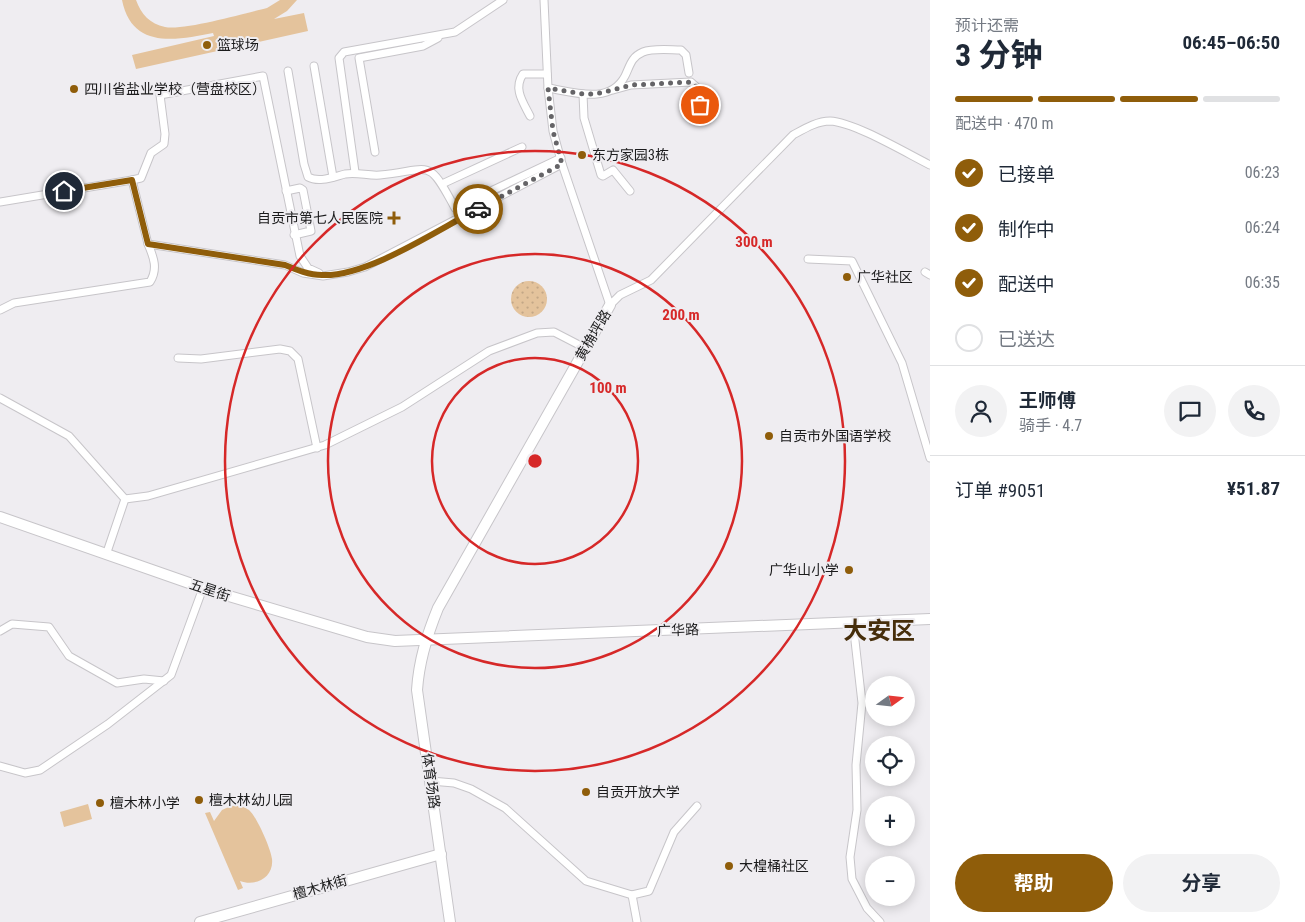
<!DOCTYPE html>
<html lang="zh">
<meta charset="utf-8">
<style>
:root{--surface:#fff;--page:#f2f2f3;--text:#1f2937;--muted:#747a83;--line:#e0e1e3;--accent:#8f5d0a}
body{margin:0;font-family:"Roboto Condensed","Noto Sans SC",sans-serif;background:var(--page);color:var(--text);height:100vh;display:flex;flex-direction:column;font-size:19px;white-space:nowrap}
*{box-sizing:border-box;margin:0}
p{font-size:16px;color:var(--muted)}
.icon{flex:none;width:28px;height:28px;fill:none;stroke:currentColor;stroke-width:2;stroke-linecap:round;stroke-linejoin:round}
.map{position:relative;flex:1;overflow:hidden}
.sheet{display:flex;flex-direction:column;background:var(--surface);width:375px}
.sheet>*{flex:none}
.needle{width:32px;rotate:75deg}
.fabs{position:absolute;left:865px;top:676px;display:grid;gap:10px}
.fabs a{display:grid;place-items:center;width:50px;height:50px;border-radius:50%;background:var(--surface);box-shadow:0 2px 12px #0003;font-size:25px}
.pin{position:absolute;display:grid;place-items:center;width:42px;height:42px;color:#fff;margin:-21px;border:2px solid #fff;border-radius:50%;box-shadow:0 1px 5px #0007}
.courier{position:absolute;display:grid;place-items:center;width:50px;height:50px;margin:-25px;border:4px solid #8f5d0a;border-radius:50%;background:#fff;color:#222;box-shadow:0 1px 6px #0007}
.headline em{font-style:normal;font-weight:700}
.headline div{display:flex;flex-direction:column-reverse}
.headline{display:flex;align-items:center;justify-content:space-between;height:85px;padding:0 25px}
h1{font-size:32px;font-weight:700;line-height:38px}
.bar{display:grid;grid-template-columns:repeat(4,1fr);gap:8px 5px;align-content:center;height:60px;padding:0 25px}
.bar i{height:6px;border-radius:4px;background:var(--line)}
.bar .current{background:var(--accent)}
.bar p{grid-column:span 4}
.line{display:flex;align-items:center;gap:12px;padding:0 25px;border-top:1px solid var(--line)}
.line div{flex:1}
.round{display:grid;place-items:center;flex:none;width:52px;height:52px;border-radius:26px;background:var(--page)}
ol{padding:0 25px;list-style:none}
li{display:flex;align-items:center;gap:15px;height:55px}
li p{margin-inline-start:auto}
li .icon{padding:5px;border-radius:50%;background:var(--accent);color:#fff;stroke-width:4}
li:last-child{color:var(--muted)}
li i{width:28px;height:28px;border:2px solid var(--line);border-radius:50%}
.primary-button{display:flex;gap:10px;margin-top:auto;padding:10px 25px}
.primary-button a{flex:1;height:58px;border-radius:30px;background:var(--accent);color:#fff;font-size:20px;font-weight:700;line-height:58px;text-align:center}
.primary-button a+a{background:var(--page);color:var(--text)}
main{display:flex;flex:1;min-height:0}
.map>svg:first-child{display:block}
.grass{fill:url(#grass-dots)}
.green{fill:#e4c39c}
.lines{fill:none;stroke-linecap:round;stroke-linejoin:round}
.minor-casing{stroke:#c7c5c9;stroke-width:9}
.secondary-casing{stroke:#c7c5c9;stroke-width:12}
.minor{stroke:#fff;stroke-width:7}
.secondary{stroke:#fff;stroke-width:10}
.done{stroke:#656467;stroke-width:5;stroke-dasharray:0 9}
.route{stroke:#8f5d0a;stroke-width:6}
.ring{fill:none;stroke:#d62828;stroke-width:2.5}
.poi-dot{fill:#8f5d0a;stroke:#efedf1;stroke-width:2}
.labels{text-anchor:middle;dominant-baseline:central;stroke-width:4;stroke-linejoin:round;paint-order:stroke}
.poi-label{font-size:14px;fill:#1b1b1c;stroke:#efedf1;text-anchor:start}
.street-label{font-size:14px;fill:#1b1b1c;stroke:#efedf1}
.town-label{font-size:24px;font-weight:bold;fill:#462e0b;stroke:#efedf1}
.centre{fill:#d62828;stroke:#efedf1;stroke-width:2.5}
.ring-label{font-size:15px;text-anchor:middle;font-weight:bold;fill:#d62828;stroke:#efedf1;stroke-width:4;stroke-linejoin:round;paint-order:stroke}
</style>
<main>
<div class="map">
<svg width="930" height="922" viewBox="0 0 930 922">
<defs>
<pattern id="grass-dots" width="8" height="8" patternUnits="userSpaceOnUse" patternTransform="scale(1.25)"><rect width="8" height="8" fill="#e4c39c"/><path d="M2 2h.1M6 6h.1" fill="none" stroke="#c3a786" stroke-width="1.8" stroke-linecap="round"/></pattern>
</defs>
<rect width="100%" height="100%" fill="#efedf1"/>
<circle class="grass" cx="529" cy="299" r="18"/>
<g class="green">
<path d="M122,0H136C141,14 150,24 165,27C183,31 246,13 267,8L280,0H297L287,11L274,19L304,13L308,31L136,69L132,55L214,36L213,33C177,40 132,50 122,0Z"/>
<polygon points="88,804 92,819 64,827 60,812"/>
<path d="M231,806C237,805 244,806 249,810C257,817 271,849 272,859C274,877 256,887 240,881L243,888L238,890L205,813L210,812L214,821L222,810Z"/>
</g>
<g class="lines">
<defs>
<g id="minor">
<path d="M544,0L548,88L553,131L562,164L610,305L620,295L651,280L793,135C804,129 817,121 830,121C854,122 906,153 930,165"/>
<polyline points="314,66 333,177"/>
<path d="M288,71L304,164L308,177C319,183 333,177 345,174C358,172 368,176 380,175C432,170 427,156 455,208L561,158"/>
<path d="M548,88C573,92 610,105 625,76C630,66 631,57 643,52C653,48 670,50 681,50L686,55L689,73"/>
<polyline points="613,90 631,85 691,82 700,90 703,96 700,105 687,110"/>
<polyline points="583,94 584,118 601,175 603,176 613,170 630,191"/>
<path d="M530,116C523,102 513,89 523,74H547"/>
<polyline points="375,152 359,58 423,46 438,38"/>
<polyline points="355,172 339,58 344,52 455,32 503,0"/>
<polyline points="132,180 141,178 151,153 164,144 165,134 160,95 263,76 300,256 308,268 319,273"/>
<polyline points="442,184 522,147"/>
<polyline points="286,191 300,188 303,190 311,231 294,235"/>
<polyline points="0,202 132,180 148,244 285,265 303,273 323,276 348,272 365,267 562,164"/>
<polyline points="808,259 852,261 902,363 930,458"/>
<polyline points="925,272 930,275"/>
<path d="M0,310L14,303L150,282C158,269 154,258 148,244"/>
<polyline points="178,358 201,359 280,349 290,351 298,359 317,448"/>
<polyline points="0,398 69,436 125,499 106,555"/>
<polyline points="125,499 148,496 325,445 402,407 489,351 537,333 554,332 585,348"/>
<polyline points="853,623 862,703 856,765 857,810 850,857 852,879 867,908 880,922"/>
<polyline points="0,631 12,624 49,627 69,656 117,683 144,679 164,681"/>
<polyline points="0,766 25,773 40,770 108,724 171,675 203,588"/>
<polyline points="431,781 454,783 471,789 505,808 586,881 632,895 649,891 674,832 697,806"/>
<polyline points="632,895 637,922"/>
</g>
<g id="secondary">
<polyline points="0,517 212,591 367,637 395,641 930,619"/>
<polyline points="200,922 441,854"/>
<path d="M450,922L417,690C419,660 427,635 438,608L610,305"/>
</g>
</defs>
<use href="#minor" class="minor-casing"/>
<use href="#secondary" class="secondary-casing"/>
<use href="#minor" class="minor"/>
<use href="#secondary" class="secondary"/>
</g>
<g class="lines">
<polyline class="done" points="478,209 562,164 553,131 548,88 583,94 596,94 632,85 691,82 700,90 703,96 700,105"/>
<path class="route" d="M64,191L132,180L148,244L285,265C297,270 309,275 322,275C368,277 437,230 478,209"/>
</g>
<g class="ring">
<circle cx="535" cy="461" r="103"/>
<circle cx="535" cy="461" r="207"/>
<circle cx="535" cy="461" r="310"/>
</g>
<g class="poi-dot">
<circle cx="207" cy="45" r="5"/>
<circle cx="74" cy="89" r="5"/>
<circle cx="582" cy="155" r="5"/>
<path d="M391.5 210.5h5v5h5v5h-5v5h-5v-5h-5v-5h5z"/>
<circle cx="847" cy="277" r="5"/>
<circle cx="769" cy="436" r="5"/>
<circle cx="849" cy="570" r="5"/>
<circle cx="586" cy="792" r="5"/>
<circle cx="199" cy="800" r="5"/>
<circle cx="100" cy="803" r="5"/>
<circle cx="729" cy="866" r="5"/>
</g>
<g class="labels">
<g class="poi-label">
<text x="217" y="45">篮球场</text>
<text x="84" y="89">四川省盐业学校（营盘校区）</text>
<text x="592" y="155">东方家园3栋</text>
<text x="383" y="218" text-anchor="end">自贡市第七人民医院</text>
<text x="857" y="277">广华社区</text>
<text x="779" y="436">自贡市外国语学校</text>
<text x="839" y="570" text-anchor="end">广华山小学</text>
<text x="596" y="792">自贡开放大学</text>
<text x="209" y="800">檀木林幼儿园</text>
<text x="110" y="803">檀木林小学</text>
<text x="739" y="866">大楻桶社区</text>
</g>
<g class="street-label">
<text transform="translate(593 335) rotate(-60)">黄桷坪路</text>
<text transform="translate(210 590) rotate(18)">五星街</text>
<text transform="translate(678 630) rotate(-2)">广华路</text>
<text transform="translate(431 781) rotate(82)">体育场路</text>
<text transform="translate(320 887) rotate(-16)">檀木林街</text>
</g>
<g class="town-label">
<text x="879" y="631">大安区</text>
</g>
</g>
<circle cx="535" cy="461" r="8" class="centre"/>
<g class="ring-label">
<text x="754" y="247">300 m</text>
<text x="681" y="320">200 m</text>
<text x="608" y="393">100 m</text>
</g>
</svg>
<div class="fabs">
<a><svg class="needle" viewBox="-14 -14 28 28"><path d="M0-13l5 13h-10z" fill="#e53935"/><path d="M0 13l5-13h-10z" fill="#747a83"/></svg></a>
<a><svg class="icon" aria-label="locate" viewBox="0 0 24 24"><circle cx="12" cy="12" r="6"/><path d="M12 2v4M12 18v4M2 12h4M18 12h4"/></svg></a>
<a>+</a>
<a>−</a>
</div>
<div class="pin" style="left:700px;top:105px;background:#ea580c"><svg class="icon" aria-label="bag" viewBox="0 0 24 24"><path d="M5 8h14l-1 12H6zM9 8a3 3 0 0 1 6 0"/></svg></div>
<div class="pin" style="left:64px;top:191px;background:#1f2937"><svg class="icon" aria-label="home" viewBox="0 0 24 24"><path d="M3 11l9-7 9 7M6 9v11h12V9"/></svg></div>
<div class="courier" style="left:478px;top:209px"><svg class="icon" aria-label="car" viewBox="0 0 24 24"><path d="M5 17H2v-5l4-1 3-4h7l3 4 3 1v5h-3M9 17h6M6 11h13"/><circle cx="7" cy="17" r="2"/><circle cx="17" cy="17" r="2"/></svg></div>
</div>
<section class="sheet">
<div class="headline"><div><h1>3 分钟</h1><p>预计还需</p></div><em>06:45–06:50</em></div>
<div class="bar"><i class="current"></i><i class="current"></i><i class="current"></i><i></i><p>配送中 · 470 m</p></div>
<ol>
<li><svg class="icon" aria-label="check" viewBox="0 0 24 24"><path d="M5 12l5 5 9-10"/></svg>已接单<p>06:23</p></li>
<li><svg class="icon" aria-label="check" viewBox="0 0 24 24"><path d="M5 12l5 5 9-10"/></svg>制作中<p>06:24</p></li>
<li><svg class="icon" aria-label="check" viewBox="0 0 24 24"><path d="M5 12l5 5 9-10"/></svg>配送中<p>06:35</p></li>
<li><i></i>已送达</li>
</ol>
<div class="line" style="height:90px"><a class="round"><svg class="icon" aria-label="person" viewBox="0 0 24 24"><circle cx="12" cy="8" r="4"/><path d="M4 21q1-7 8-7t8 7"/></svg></a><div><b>王师傅</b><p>骑手 · 4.7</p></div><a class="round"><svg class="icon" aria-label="chat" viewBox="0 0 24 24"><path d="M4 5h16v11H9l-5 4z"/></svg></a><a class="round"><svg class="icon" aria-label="phone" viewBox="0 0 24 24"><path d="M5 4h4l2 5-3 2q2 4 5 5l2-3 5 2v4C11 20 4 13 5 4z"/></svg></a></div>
<div class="line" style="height:65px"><div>订单 #9051</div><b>¥51.87</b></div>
<div class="primary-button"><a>帮助</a><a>分享</a></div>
</section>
</main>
